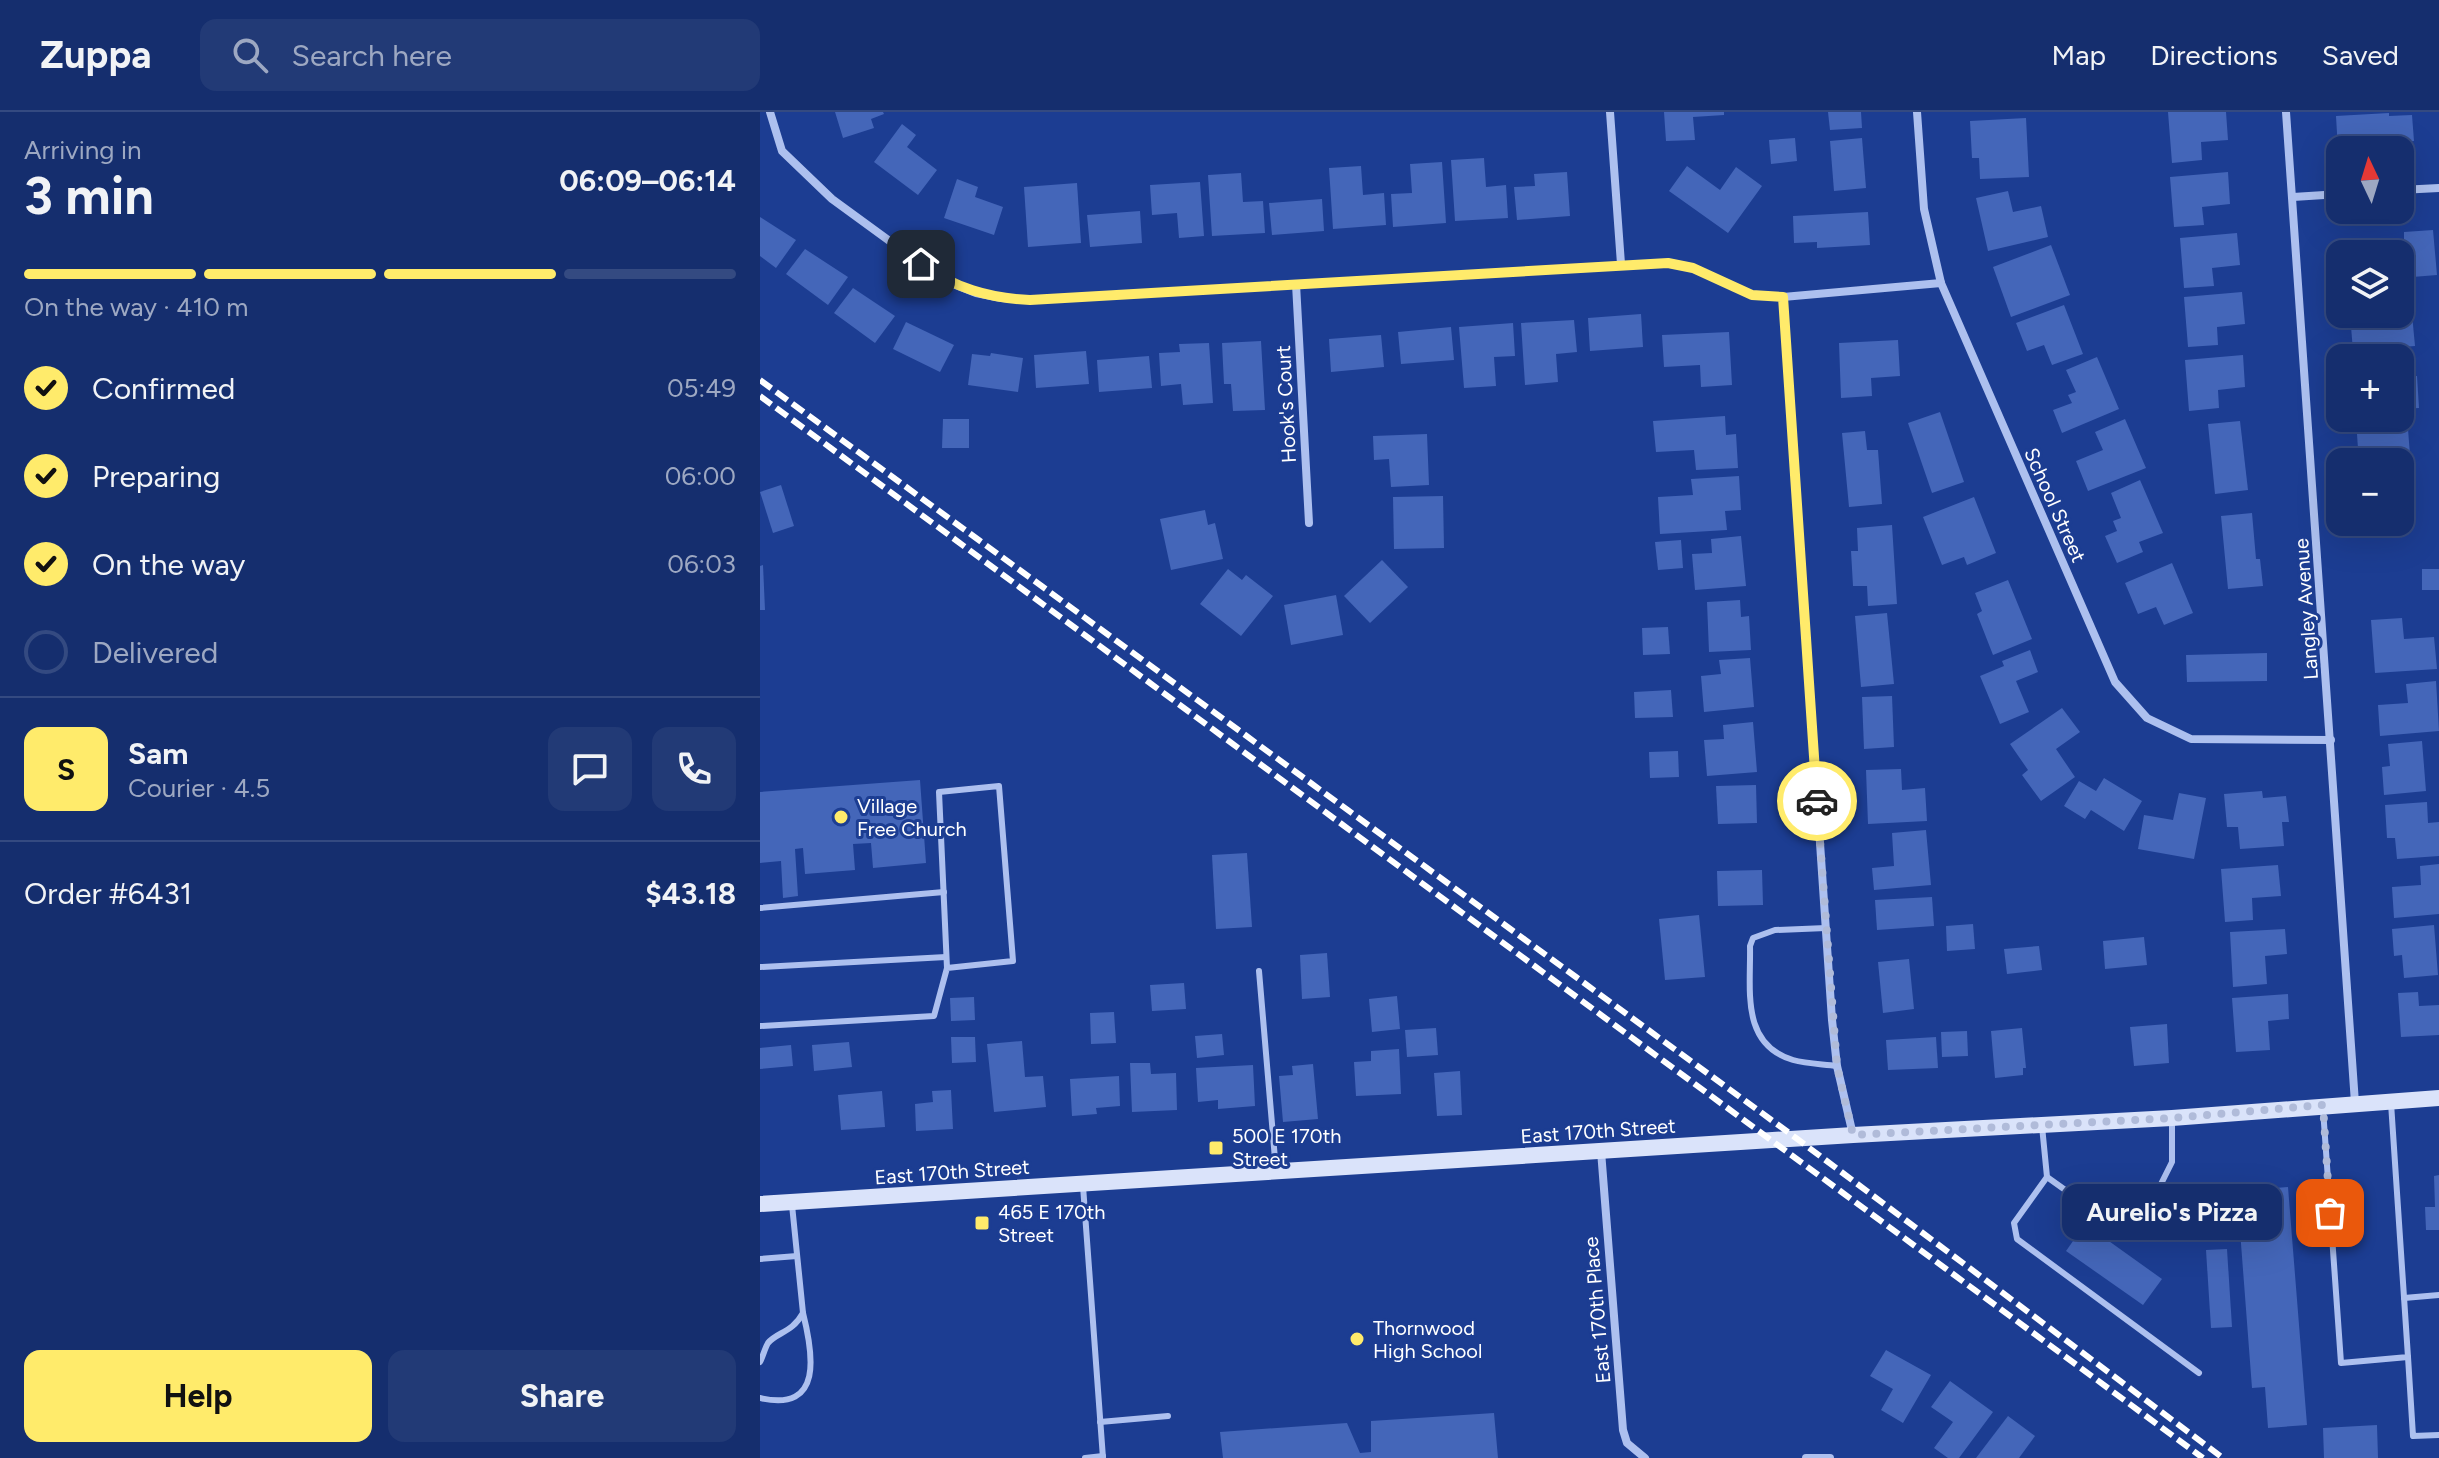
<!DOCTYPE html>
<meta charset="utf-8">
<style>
:root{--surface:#152e6e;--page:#223a76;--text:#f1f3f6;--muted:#9da8c2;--line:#344a81;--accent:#ffeb6b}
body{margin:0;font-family:Figtree,sans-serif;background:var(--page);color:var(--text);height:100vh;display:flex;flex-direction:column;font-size:30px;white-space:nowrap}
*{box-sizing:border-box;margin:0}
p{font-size:26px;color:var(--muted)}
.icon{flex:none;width:44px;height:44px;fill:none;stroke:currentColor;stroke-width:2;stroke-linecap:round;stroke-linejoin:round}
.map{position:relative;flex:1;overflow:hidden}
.sheet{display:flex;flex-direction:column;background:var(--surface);width:760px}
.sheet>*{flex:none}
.needle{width:52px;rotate:356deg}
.tools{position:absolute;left:1566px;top:24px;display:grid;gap:16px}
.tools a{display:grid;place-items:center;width:88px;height:88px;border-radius:16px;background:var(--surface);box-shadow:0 8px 32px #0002,0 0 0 2px var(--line);font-size:40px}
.pin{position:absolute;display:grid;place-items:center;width:68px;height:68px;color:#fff;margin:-34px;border-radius:16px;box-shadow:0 4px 12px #0006}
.courier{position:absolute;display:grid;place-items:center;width:80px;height:80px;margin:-40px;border:6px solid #ffeb6b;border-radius:50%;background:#fff;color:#222;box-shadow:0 2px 10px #0007}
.bubble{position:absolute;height:56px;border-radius:16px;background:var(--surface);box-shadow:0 8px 32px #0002,0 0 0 2px var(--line);font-size:26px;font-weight:700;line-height:56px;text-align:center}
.head em{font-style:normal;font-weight:700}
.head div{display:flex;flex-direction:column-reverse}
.head{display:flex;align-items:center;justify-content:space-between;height:136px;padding:0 24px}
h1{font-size:52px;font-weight:700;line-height:60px}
.bar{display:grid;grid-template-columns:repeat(4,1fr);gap:12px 8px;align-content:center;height:96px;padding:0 24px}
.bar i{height:10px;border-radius:6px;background:var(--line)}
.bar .current{background:var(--accent)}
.bar p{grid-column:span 4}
.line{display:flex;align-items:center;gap:20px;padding:0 24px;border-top:2px solid var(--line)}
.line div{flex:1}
.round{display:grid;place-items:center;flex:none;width:84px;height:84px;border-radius:16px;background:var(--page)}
ol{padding:0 24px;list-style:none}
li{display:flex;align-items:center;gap:24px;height:88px}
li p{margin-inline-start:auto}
li .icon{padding:8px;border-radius:50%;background:var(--accent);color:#111;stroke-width:4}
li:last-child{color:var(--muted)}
li i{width:44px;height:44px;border:4px solid var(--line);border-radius:50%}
.cta{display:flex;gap:16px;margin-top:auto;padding:16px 24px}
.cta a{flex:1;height:92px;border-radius:16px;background:var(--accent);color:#111;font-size:32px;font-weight:700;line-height:92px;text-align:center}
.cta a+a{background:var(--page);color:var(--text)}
header{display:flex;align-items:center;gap:48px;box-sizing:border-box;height:112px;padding:0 40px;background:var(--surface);border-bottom:2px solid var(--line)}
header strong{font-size:38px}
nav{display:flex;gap:44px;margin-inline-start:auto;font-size:28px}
.search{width:560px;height:72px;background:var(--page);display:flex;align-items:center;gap:20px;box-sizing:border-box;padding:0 28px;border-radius:16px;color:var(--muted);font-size:30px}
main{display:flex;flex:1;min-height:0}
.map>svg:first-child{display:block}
.building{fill:#4466b9}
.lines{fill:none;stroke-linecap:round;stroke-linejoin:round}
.lane{stroke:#adc0ef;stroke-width:6}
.street{stroke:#adc0ef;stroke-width:8}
.secondary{stroke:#dae3fa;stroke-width:16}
.rail{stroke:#fff;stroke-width:6;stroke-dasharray:14 6;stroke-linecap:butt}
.done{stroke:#b0bbd9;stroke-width:8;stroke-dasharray:0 14.4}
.route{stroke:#ffeb6b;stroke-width:10}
.poi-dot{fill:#ffeb6b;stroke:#1c3d92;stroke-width:3}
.labels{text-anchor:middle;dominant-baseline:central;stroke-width:6;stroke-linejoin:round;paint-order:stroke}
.street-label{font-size:20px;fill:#fff;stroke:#1c3d92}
.poi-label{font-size:20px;fill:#fff;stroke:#1c3d92;text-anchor:start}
</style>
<header>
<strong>Zuppa</strong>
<div class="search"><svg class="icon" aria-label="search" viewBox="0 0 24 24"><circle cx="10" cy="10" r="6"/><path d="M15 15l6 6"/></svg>Search here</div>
<nav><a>Map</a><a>Directions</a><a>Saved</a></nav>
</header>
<main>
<section class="sheet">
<div class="head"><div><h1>3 min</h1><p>Arriving in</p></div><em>06:09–06:14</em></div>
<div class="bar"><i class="current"></i><i class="current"></i><i class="current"></i><i></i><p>On the way · 410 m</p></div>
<ol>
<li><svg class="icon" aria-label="check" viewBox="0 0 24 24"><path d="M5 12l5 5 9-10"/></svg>Confirmed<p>05:49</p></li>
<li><svg class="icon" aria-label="check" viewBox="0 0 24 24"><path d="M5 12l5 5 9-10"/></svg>Preparing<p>06:00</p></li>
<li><svg class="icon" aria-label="check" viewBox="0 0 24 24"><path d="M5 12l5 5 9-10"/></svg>On the way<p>06:03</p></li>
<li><i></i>Delivered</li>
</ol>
<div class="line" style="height:144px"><b class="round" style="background:var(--accent);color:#111">S</b><div><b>Sam</b><p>Courier · 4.5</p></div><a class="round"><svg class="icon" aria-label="chat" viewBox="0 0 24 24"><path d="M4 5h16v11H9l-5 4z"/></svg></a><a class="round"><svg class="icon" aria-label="phone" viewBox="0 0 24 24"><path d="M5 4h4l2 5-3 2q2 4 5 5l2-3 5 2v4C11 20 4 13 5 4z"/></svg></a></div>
<div class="line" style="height:104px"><div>Order #6431</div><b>$43.18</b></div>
<div class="cta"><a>Help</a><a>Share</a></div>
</section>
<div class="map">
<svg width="1679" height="1346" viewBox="0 0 1679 1346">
<rect width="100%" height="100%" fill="#1c3d92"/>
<g class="building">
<polygon points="75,0 123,0 124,2 111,7 114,16 83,26"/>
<polygon points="904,0 964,0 964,3 933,5 935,28 906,29"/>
<polygon points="1068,0 1101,0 1102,16 1070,18"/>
<polygon points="1408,0 1466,0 1468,28 1441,30 1442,48 1412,51"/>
<polygon points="1629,1 1629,4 1652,3 1654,29 1632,31 1632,35 1578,38 1576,4"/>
<polygon points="1266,6 1269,65 1220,67 1219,46 1212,46 1210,9"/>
<polygon points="142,12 156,23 147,35 177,58 158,83 114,50"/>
<polygon points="1035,26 1037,49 1011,52 1009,28"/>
<polygon points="1102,26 1106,76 1074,79 1070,29"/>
<polygon points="724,46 726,75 746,73 748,106 695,109 691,48"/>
<polygon points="682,50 686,111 633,115 631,82 652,81 650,52"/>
<polygon points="601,54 603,83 624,81 626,113 573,117 569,56"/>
<polygon points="927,54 960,78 976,55 1002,74 968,121 909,79"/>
<polygon points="807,60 810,104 757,108 754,75 775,74 774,62"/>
<polygon points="1468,60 1470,92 1442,95 1444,113 1414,115 1410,65"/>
<polygon points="481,61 483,90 503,89 505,121 452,124 448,63"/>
<polygon points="197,67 218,75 215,85 243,95 234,123 184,106"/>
<polygon points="440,70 444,124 419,126 417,101 392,103 390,73"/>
<polygon points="317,71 321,131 268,135 264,75"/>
<polygon points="1248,79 1253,100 1281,94 1288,125 1228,139 1216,86"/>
<polygon points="562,87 564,119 512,123 509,91"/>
<polygon points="380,99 382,131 330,135 327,103"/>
<polygon points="1108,100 1110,133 1057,136 1057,130 1034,131 1033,104"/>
<polygon points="0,105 36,128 16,156 0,144"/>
<polygon points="1673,118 1677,163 1640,166 1640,142 1586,142 1586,136 1644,131 1644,120"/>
<polygon points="1477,121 1480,153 1452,156 1454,174 1424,176 1420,126"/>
<polygon points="1291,133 1310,183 1251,205 1233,155"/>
<polygon points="45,137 88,165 68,193 26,162"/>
<polygon points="93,176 135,204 115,231 74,201"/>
<polygon points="1482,180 1485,212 1457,215 1458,233 1428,235 1424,185"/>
<polygon points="1304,193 1323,242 1292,253 1284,233 1267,239 1256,211"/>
<polygon points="881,202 883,235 830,239 828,206"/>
<polygon points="1590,202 1622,202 1622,205 1652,202 1655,234 1593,239"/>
<polygon points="814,208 817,240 796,242 798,270 765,273 761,211"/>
<polygon points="146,210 194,233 180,260 133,237"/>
<polygon points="753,211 755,244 734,245 736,274 704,276 699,215"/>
<polygon points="691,215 694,248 641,252 638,220"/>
<polygon points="969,220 972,273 941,275 940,253 904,255 902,223"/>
<polygon points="621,223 624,255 571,260 569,227"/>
<polygon points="1138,228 1140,264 1111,266 1112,284 1081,286 1079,231"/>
<polygon points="501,229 505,298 473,299 471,272 464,272 462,231"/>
<polygon points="449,231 453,291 423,293 421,272 401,274 399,241 420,240 419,232"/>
<polygon points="326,239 329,272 276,276 274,243"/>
<polygon points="231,241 263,246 258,280 208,273 212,242 230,244"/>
<polygon points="1483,243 1485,275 1458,278 1459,296 1429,299 1425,248"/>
<polygon points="389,244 392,276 339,280 337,248"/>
<polygon points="1337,245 1359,297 1302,321 1293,298 1312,291 1308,283 1316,280 1306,258"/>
<polygon points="1657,264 1659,296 1640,297 1640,265"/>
<polygon points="1180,300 1204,370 1172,381 1148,311"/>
<polygon points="965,304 966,323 976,322 978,356 936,358 934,338 896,340 893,309"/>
<polygon points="1640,304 1647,304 1651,356 1640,357 1640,350 1617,350 1616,335 1598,337 1596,307"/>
<polygon points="183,307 209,307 209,336 182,336"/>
<polygon points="1365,307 1386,356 1328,379 1316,349 1343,338 1335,320"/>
<polygon points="1480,309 1488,378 1455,382 1448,312"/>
<polygon points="1105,319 1107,338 1118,338 1122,392 1089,395 1082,321"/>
<polygon points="667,322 669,373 631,375 629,347 614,348 613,324"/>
<polygon points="979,364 981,398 965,399 967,418 900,422 898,385 933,383 931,367"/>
<polygon points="1380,368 1403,421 1379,430 1383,440 1357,451 1345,424 1357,419 1353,409 1361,406 1351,381"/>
<polygon points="21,373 34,414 13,421 0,380"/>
<polygon points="1640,373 1642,373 1646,418 1613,420 1612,410 1640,410"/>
<polygon points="683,384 684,436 634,437 633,385"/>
<polygon points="1214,385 1236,441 1207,453 1204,445 1182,453 1163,405"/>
<polygon points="445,398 448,413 455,411 463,447 411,458 400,407"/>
<polygon points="1492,401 1496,447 1500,447 1503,474 1468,477 1461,404"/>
<polygon points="1132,413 1137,492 1108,494 1107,474 1093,474 1091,439 1098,439 1097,416"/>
<polygon points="981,424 986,474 935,478 932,442 952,441 951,427"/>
<polygon points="921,428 923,456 898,458 895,430"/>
<polygon points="622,448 648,475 610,511 584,484"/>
<polygon points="1412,451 1433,501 1404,513 1396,495 1378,502 1365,471"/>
<polygon points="3,453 5,498 0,498 0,454"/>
<polygon points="468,457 482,468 486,463 513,484 481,524 440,492"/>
<rect x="1662" y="457" width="17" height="21"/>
<polygon points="1248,468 1272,527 1233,543 1217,502 1222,499 1215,481"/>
<polygon points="576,483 583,523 531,533 524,493"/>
<polygon points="980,488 981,505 989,504 991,538 949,540 947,490"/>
<polygon points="1127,501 1134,572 1101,575 1095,504"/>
<polygon points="1642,506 1644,527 1674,525 1677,557 1615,561 1611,508"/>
<polygon points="908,515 910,542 883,543 882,516"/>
<polygon points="1270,538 1278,560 1256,569 1269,600 1240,612 1220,564 1244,554 1242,549"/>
<polygon points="1507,541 1507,569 1427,570 1426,543"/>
<polygon points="990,546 994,595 944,600 941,564 961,562 959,548"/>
<polygon points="1676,569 1679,619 1620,624 1618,593 1648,591 1646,572"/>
<polygon points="911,578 913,605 875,606 874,580"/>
<polygon points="1132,584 1134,635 1104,637 1102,585"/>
<polygon points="1302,596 1320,620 1296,637 1315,665 1281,689 1262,663 1268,658 1250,632"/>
<polygon points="993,610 997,660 947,664 944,628 964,627 963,613"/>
<polygon points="1662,629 1666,679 1624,683 1622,655 1630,654 1628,632"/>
<polygon points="918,639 919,665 890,666 889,640"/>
<polygon points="1141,657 1142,678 1165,676 1167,709 1108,712 1106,658"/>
<polygon points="1344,666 1382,689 1364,719 1331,698 1325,707 1304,694 1319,669 1336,679"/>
<polygon points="160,668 166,751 113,756 111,731 93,732 95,758 45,762 43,736 35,737 38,784 23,786 21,749 0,751 0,680"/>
<polygon points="996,673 997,711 958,712 956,674"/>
<polygon points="1502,679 1503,686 1526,684 1529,710 1522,710 1524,734 1480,737 1478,715 1467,715 1464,682"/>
<polygon points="1419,681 1446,686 1434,747 1378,737 1384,703 1413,708"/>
<polygon points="1667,690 1668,711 1679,710 1679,744 1637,747 1635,726 1627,726 1625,693"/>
<polygon points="1166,718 1171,773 1114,778 1112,756 1134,754 1132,721"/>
<polygon points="487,741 492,815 456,817 452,743"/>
<polygon points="1679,752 1679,802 1634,806 1632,775 1661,773 1660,754"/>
<polygon points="1518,753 1521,784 1492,786 1493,808 1465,810 1461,757"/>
<polygon points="1002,758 1003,793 958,794 957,759"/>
<polygon points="1172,785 1174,814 1117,818 1115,788"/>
<polygon points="939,803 945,865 905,868 899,807"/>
<polygon points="1213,812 1215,837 1187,839 1186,814"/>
<polygon points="1674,813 1678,863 1644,866 1642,843 1634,844 1632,817"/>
<polygon points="1525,817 1527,842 1505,844 1507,872 1473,875 1470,820"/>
<polygon points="1384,825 1387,853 1345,857 1343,829"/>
<polygon points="1279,834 1282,858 1247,862 1244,837"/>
<polygon points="567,841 570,885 542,887 540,843"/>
<polygon points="1149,847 1154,897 1123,901 1118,850"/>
<polygon points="424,871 426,897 392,899 390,873"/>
<polygon points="1658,880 1659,894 1679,893 1679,923 1641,925 1638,881"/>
<polygon points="1528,882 1529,907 1508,909 1510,938 1476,940 1472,886"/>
<polygon points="637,884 640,917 612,920 609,887"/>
<polygon points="214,885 215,908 191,909 190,886"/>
<polygon points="354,900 356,931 331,932 330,901"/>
<polygon points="1407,912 1409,951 1374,954 1370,915"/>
<polygon points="676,916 678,943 647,945 645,918"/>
<polygon points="1262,916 1266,956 1263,956 1263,963 1235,966 1231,919"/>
<polygon points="1207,919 1208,944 1182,945 1181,920"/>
<polygon points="462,922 464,943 437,946 435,924"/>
<polygon points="191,925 215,925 216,950 192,951"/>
<polygon points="1176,925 1178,956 1128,958 1126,928"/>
<polygon points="262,929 265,965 283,964 286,995 234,1000 227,932"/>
<polygon points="89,930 92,955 54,959 52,933"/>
<polygon points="31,933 33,954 0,957 0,936"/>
<polygon points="639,937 641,982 596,984 594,950 611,949 611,939"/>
<polygon points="370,951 390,951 391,962 416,961 417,998 372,1000"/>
<polygon points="553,952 558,1007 523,1010 519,964 533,963 532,954"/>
<polygon points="493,953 495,994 458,997 458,988 438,990 436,956"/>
<polygon points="700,959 702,1003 677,1004 674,961"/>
<polygon points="359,964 360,994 336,996 337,1002 312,1004 310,967"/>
<polygon points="191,978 193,1017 156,1019 155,992 173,990 172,979"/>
<polygon points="122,979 125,1015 81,1018 78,983"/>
<polygon points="1679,1063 1679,1118 1666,1118 1665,1095 1675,1095 1674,1064"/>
<polygon points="1528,1075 1547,1313 1508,1316 1505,1275 1492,1276 1477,1079"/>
<polygon points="1325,1112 1402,1167 1383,1193 1306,1139"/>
<polygon points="1467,1137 1472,1215 1451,1216 1446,1138"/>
<polygon points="1126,1238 1171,1263 1143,1311 1121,1298 1133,1277 1110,1264"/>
<polygon points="1190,1269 1233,1300 1199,1346 1188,1346 1174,1336 1193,1310 1171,1295"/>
<polygon points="734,1301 738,1346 463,1346 460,1320 587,1311 600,1341 611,1340 611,1309"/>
<polygon points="1248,1304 1275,1324 1259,1346 1216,1346"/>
<polygon points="1617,1313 1618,1346 1564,1346 1563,1316"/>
</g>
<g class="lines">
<g class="lane">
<polyline points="0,796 184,780"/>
<path d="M1066,816L1015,818L993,826L990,834C991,877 980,932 1033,948C1047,952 1063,952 1077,954"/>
<polyline points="0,855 186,845"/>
<polyline points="499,859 516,1059"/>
<polyline points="0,914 174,904 187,856 179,680 239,674 253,849 187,856"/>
<polyline points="1563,997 1581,1251 1648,1245 1631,991"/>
<polyline points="1282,1014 1287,1065 1315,1085 1396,1082 1412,1050 1412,1009"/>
<polyline points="1287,1065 1254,1111 1257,1127 1439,1261"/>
<polyline points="323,1074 343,1346"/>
<polyline points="0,1147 37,1144"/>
<polyline points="1644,1186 1679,1183"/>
<polyline points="1648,1245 1653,1324 1679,1323"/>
<path d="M0,1250C3,1244 5,1236 8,1231C17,1220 32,1221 43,1201L32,1093"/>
<path d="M0,1286C64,1301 53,1241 43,1201"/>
<polyline points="340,1310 408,1304"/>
<polyline points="325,1346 343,1344"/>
</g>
<g class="street">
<polyline points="10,0 22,39 72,87 183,168 216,181 241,186 270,188 908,151 933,156 992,183 1023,185 1181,171"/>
<polyline points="850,0 861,152"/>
<polyline points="1157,0 1164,97 1181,171 1355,570 1387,606 1431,627 1571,628"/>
<polyline points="1526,0 1595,991"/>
<polyline points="1640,78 1679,76"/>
<polyline points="1533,85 1580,82"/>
<polyline points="536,172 549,411"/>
<polyline points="1023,185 1072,908 1077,954 1093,1023"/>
<polyline points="841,1039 863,1318 867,1331 885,1346"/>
<polyline points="1046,1346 1070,1346"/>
</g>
<polyline class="secondary" points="0,1092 1093,1023 1412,1006 1679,986"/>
<g class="rail">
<polyline points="0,268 1036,1026 1463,1346"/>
<polyline points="0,284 1443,1346"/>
</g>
</g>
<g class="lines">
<polyline class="done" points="1057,689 1077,954 1093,1023 1412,1006 1563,993 1570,1101"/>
<path class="route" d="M161,152C195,176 228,186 270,188L908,151L933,156L992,183L1023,185L1057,689"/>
</g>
<g class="poi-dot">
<circle cx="81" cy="705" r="8"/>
<rect x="448" y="1028" width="16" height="16" rx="4"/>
<rect x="214" y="1103" width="16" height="16" rx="4"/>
<circle cx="597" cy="1227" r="8"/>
</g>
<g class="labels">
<g class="street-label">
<text transform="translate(526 292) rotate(-93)">Hook's Court</text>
<text transform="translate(1295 393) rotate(66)">School Street</text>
<text transform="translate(1546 497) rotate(-94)">Langley Avenue</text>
<text transform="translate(838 1019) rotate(-4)">East 170th Street</text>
<text transform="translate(192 1060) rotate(-4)">East 170th Street</text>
<text transform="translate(837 1198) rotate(-95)">East 170th Place</text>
</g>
<g class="poi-label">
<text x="97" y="694">Village<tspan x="97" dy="23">Free Church</tspan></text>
<text x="472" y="1024">500 E 170th<tspan x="472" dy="23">Street</tspan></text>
<text x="238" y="1100">465 E 170th<tspan x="238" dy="23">Street</tspan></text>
<text x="613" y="1216">Thornwood<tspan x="613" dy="23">High School</tspan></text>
</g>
</g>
</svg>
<div class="tools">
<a><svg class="needle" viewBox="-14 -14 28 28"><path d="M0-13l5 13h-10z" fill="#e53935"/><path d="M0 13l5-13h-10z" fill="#9da8c2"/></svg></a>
<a><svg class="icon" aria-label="layers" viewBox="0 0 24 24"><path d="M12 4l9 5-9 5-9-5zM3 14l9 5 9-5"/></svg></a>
<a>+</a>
<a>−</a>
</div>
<div class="pin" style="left:1570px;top:1101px;background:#ea580c"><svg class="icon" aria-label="bag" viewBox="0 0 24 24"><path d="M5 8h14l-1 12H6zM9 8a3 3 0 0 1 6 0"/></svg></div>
<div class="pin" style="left:161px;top:152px;background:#1f2937"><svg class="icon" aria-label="home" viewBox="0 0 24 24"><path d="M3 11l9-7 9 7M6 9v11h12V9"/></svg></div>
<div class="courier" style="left:1057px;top:689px"><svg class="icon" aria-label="car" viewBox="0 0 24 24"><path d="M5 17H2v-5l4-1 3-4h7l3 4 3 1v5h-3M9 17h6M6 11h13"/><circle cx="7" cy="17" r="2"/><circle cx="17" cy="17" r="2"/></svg></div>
<div class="bubble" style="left:1302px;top:1072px;width:220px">Aurelio's Pizza</div>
</div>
</main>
